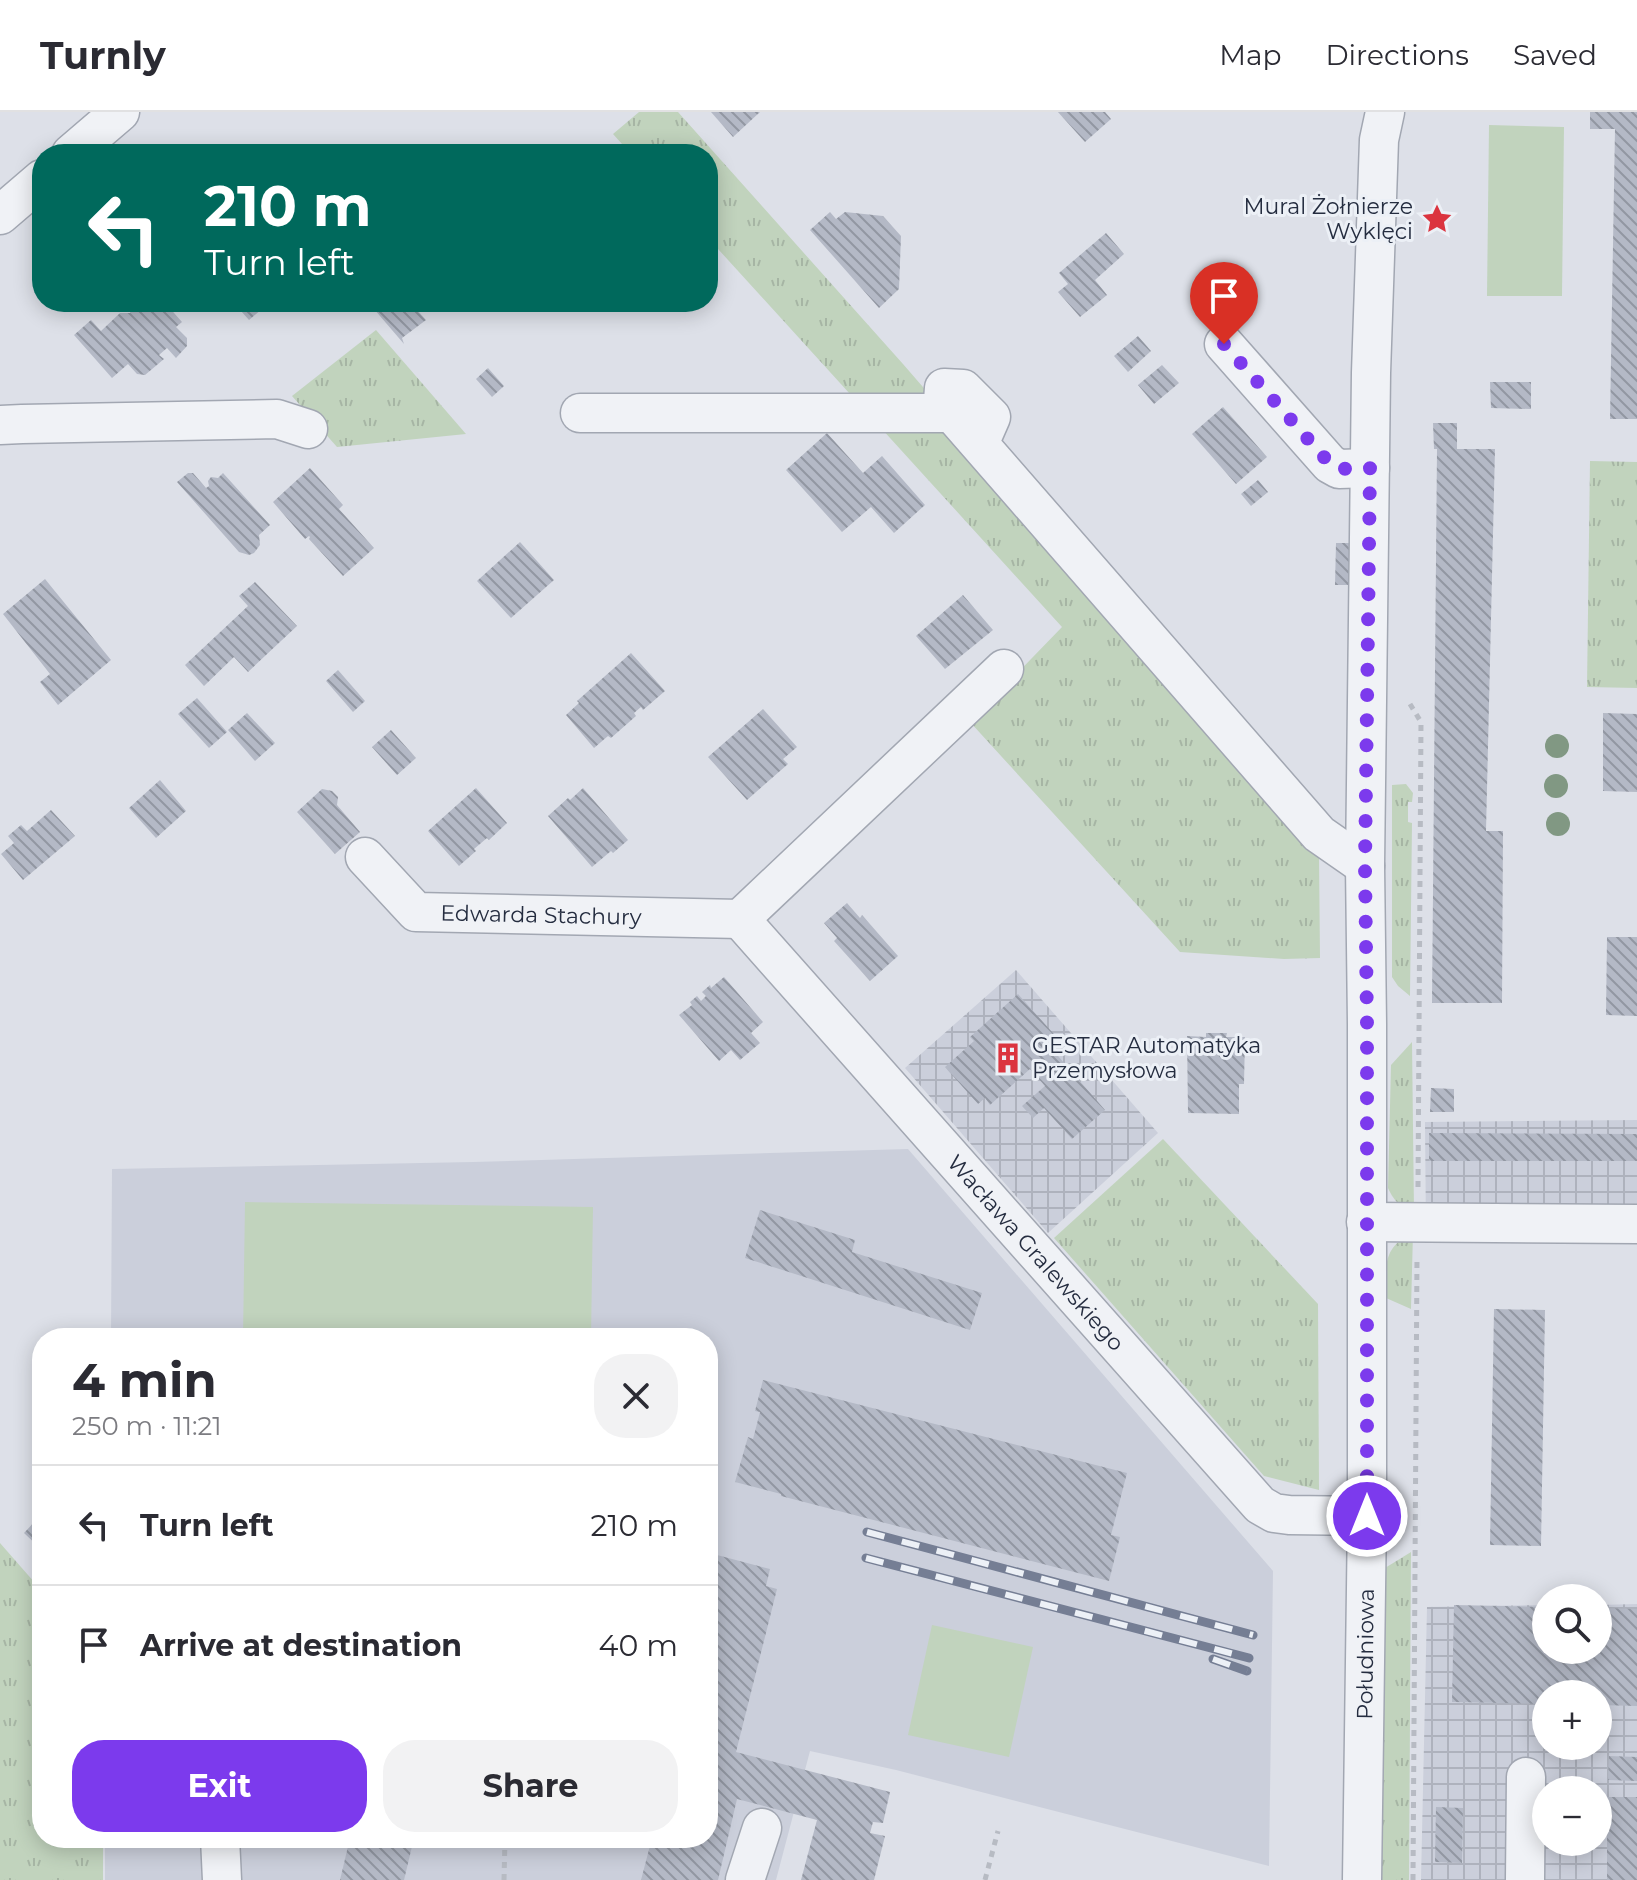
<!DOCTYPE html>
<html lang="en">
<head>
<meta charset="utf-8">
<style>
  body { margin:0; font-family:Montserrat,sans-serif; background:#f2f2f3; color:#2b2b33; height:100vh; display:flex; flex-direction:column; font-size:30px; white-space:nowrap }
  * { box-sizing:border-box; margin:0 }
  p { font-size:26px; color:#7c7c81 }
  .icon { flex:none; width:44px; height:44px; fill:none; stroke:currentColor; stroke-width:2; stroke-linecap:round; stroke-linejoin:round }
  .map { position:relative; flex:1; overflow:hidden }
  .side { position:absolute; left:32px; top:1216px; width:686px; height:520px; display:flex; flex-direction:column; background:#fff; border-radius:32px; box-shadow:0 4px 20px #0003 }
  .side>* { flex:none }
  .top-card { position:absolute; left:32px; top:32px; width:686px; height:168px; border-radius:32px; box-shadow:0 4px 20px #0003; background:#00695c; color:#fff; overflow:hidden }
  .tools { position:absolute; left:1532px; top:1472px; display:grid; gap:16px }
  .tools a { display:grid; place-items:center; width:80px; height:80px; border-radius:50%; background:#fff; box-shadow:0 4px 20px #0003; font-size:40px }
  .pin { position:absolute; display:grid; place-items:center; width:68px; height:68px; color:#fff; margin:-82px -34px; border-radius:50% 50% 50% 0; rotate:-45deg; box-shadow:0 0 8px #0007 }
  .pin .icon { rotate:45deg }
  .me { position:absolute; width:88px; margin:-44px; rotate:0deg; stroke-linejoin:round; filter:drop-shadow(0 0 6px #0008) }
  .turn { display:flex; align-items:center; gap:28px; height:168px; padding:0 40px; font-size:36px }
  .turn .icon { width:104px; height:104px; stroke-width:2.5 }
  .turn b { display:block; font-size:56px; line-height:68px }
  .round { display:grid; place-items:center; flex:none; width:84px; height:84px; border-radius:32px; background:#f2f2f3 }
  .summary { display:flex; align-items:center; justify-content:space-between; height:136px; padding:0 40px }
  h1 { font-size:48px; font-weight:700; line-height:60px }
  .primary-button { display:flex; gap:16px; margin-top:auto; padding:16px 40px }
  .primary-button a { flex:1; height:92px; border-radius:32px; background:#7c3aed; color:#fff; font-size:32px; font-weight:700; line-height:92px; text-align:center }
  .primary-button a+a { background:#f2f2f3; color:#2b2b33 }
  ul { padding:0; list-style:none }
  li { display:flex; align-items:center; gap:24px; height:120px; padding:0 40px; border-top:2px solid #e1e1e2 }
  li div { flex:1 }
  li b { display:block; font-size:30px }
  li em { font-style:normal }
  header { display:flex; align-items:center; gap:48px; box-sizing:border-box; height:112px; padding:0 40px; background:#fff; border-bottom:2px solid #e1e1e2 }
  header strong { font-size:38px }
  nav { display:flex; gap:44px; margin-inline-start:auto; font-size:28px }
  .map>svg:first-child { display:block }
  .built { fill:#cbcfdb }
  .industrial { fill:url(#industrial-grid); fill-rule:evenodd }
  .grass { fill:url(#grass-tufts) }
  .garden { fill:#c1d3bd }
  .building { fill:url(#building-back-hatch) }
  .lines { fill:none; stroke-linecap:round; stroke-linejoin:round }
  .minor-casing { stroke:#a2a7b2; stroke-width:41 }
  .path { stroke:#b7bbc3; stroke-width:5; stroke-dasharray:6 6; stroke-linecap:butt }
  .minor { stroke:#f0f2f6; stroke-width:38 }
  .rail-casing { stroke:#757e94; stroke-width:9 }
  .rail { stroke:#ecf0f6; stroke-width:6; stroke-dasharray:18; stroke-linecap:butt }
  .tree { fill:#819883 }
  .route { stroke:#7c3aed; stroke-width:14; stroke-dasharray:0 25.2 }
  .labels { text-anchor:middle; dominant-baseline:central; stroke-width:6; stroke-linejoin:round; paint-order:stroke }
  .poi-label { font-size:22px; fill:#252d40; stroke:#ecf0f6; text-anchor:end }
  .street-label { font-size:22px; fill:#252d40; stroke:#ecf0f6 }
</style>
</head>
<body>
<header>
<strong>Turnly</strong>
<nav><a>Map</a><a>Directions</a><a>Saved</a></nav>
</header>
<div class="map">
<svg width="1637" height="1768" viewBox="0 0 1637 1768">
  <defs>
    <pattern id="industrial-grid" width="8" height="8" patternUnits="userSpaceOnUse" patternTransform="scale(2)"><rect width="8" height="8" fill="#cbcfdb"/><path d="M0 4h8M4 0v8" fill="none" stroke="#aeb2bd"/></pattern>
    <pattern id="grass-tufts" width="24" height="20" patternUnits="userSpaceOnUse" patternTransform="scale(2)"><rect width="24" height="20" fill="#c1d3bd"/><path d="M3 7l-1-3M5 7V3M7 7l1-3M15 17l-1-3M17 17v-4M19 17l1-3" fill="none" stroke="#a6b5a4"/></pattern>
    <pattern id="building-back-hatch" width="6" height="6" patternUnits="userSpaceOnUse" patternTransform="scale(2)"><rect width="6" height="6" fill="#b4b9c6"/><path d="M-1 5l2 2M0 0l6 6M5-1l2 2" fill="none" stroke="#9297a2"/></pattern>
  </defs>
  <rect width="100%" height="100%" fill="#dde0e8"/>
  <polygon class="built" points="908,1037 1273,1459 1269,1754 896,1658 810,1639 776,1768 105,1768 105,1726 708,1726 708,1226 111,1226 112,1057 473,1050"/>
  <g class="industrial">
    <polygon points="1016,858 1158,1021 1048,1121 905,956"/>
    <polygon points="1637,1008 1637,1123 1426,1120 1425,1010"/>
    <path d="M 1637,1492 L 1637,1768 L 1421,1768 L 1427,1495 L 1546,1493 L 1546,1538 L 1598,1538 L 1598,1493 ZM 1546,1582 L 1598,1582 L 1598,1634 L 1546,1634 ZM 1546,1678 L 1598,1678 L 1598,1730 L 1546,1730 Z"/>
  </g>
  <g class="grass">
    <polygon points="639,0 678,0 903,252 1180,572 1319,744 1320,846 1284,847 1180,840 970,610 1062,515 708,126 708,42 631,42 613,22"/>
    <polygon points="376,218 466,322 337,335 292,284"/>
    <polygon points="1590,349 1637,350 1637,576 1587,575"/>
    <polygon points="1406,672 1413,681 1412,690 1408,690 1408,710 1412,711 1410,884 1398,874 1392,865 1392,673"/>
    <path d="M 1412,930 L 1414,1100 C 1399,1093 1395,1091 1388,1076 L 1391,953 Z"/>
    <polygon points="1163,1027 1318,1192 1319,1378 1264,1364 1054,1126"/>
    <path d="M 1413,1121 L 1411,1197 L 1386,1186 C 1386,1157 1381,1135 1413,1121 Z"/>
    <polygon points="0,1431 42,1479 42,1726 103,1726 103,1768 0,1768"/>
    <polygon points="1411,1440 1409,1768 1381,1768 1385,1456"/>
  </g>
  <g class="garden">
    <polygon points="1489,13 1564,15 1562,184 1487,184"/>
    <polygon points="245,1090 593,1095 591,1226 243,1226"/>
    <polygon points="932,1513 1033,1535 1009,1645 908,1623"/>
  </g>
  <g class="building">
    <polygon points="711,0 760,0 733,25"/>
    <polygon points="1058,0 1105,0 1111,7 1085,30"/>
    <polygon points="1590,0 1637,0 1637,307 1610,307 1615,17 1590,17"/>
    <polygon points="830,100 836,107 845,100 883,104 901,124 899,177 879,196 810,118"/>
    <polygon points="1106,121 1124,142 1095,168 1107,183 1080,205 1058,180 1068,172 1059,161"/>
    <polygon points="135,190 154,190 161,199 167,193 182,210 176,215 187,226 187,234 176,246 167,236 159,243 164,247 145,263 137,262 128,252 112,266 74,223 91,208 101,219 120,201 130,201"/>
    <polygon points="233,190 276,190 270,197 262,197 249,208"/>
    <polygon points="368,190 410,190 426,208 402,226 404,232"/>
    <polygon points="1138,224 1151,239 1128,260 1114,244"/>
    <polygon points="1162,253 1179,271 1154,292 1138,273"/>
    <polygon points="488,256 504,274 492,285 476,267"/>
    <polygon points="1490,270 1531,270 1531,297 1491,296"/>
    <polygon points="1223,295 1267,345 1236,372 1192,322"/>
    <polygon points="1433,311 1457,311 1457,337 1495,337 1486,719 1503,719 1502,891 1432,891 1437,337 1434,337"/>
    <polygon points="827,321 863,361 882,344 925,393 894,421 871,395 842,420 786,358"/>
    <polygon points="310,356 343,393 339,397 374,436 343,464 309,427 310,425 309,424 305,427 273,390"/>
    <polygon points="188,361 193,361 206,376 209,374 208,369 211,365 218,366 223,361 270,413 259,423 260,433 254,441 249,443 239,440 177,370"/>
    <polygon points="1258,368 1268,380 1251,394 1241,382"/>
    <polygon points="520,430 554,468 511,506 477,469"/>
    <polygon points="1336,431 1362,431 1361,473 1335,473"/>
    <polygon points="45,467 111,548 58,593 40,570 50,562 3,502"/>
    <polygon points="255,470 297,514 248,560 234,545 204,574 185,553 248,494 239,484"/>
    <polygon points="963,483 993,518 945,557 916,524"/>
    <polygon points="631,541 665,579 643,598 641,595 634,601 636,604 611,626 608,624 594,636 566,603 579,591 577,589"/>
    <polygon points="338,558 365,589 353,600 326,569"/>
    <polygon points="197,586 227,620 209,636 178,602"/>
    <polygon points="763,597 797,635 783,647 788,652 747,688 708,645"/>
    <polygon points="247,601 275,631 255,649 228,618"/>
    <polygon points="1603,601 1637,602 1637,680 1603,679"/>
    <polygon points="391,618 416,646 397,663 372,635"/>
    <polygon points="160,668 186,699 156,726 129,696"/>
    <polygon points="476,676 507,711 489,728 487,726 474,737 476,739 459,754 428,719"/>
    <polygon points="583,676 628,728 613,741 611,739 592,755 548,704 568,686 570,688"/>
    <polygon points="322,677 332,679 338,685 337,693 360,720 335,742 297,700"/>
    <polygon points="51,698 75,724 23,768 1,742 14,731 8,724 21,713 27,719"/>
    <polygon points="847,791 860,806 862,803 898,844 870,869 834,829 837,826 824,811"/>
    <polygon points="1607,825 1637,825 1637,904 1606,903"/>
    <polygon points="724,865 763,910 751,921 760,931 740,948 731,938 719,949 679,903 692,893 690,890 697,884 701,889 706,884 702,880 710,873 711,876"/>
    <polygon points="1018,882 1061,930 1052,937 1105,998 1072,1027 1044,996 1033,1006 1022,994 1045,974 1030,957 990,993 985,986 978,992 945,955 974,929 970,925"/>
    <polygon points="1206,921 1227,921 1226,925 1245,925 1244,972 1239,972 1239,1002 1188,1001 1187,924 1206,925"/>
    <polygon points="1431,976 1454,977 1454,1000 1430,1000"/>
    <polygon points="1429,1021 1637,1022 1637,1049 1429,1049"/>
    <polygon points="760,1098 855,1128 852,1140 982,1181 970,1218 745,1146"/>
    <polygon points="1494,1197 1545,1198 1541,1434 1490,1433"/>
    <polygon points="763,1268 1127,1361 1111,1423 1120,1425 1109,1469 781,1384 781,1382 735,1370 748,1325 753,1327 760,1300 755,1299"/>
    <polygon points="38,1406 42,1409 42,1438 24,1421"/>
    <polygon points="717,1443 770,1457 766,1474 777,1477 736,1640 890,1680 883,1711 873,1710 870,1721 885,1724 874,1768 801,1768 817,1708 737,1687 718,1768 641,1768 652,1726 708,1726 708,1478"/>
    <polygon points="1454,1493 1546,1495 1546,1538 1598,1538 1598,1496 1637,1497 1637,1594 1598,1593 1598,1582 1546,1582 1546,1592 1452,1590"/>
    <polygon points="1609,1644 1637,1645 1637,1669 1608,1668"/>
    <rect x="1607" y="1685" width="30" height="83"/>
    <polygon points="1436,1695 1463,1696 1462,1751 1435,1750"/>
    <polygon points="350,1726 414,1726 404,1768 340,1768"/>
  </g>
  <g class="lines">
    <g class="minor-casing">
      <g id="minor">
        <polyline points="71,42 120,0"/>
        <polyline points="0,103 42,67"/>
        <polyline points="1224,232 1330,352 1339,357 1370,356"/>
        <polyline points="580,301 952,301"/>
        <polyline points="0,313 22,312 277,307 308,317"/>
        <polyline points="976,328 984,321 991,305 963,277 944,276 943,289 952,301 1319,722 1365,754"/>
        <path id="s1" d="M 365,745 L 416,800 L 740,807"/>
        <path id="s2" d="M 740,807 L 1260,1393 L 1274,1401 L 1289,1403 L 1367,1404"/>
        <polyline points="740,807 1004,557"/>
        <polyline points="1366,1110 1637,1112"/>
        <polyline points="220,1726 222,1768"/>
        <polyline points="745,1768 762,1716"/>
        <path id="s3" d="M 1362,1768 L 1367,1404 L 1367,912 L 1365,754 L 1371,261 L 1379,28 L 1385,0"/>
        <polyline points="1525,1768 1526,1665"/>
      </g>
    </g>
    <g class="path">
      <polyline points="1410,592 1421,610 1418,1075"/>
      <polyline points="708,1408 715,1393"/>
      <polyline points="504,1768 505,1726"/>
      <polyline points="985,1768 998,1719"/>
      <polyline points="1413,1768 1417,1145"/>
    </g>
    <use href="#minor" class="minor"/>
    <g class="rail-casing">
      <g id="rail">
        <polyline points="867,1420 1253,1523"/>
        <polyline points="866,1446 1249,1546"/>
        <polyline points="1213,1547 1247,1559"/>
      </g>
    </g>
    <use href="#rail" class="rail"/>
  </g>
  <g class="tree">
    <circle cx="1557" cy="634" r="12"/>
    <circle cx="1556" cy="674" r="12"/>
    <circle cx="1558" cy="712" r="12"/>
  </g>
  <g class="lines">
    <polyline class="route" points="1224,232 1330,352 1339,357 1370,356 1365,754 1367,912 1367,1404"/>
  </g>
  <defs>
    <g id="sight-bare" transform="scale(2.4)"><path d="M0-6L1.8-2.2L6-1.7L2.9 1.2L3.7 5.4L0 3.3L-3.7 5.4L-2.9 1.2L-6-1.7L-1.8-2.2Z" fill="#db343f" stroke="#ecf0f6" stroke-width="2.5" paint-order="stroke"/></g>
    <g id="building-bare" transform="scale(2.4)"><path d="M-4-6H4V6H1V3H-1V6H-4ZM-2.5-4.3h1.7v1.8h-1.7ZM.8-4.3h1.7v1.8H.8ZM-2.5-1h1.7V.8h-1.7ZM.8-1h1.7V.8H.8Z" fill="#db343f" stroke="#ecf0f6" stroke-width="2.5" paint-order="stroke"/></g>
  </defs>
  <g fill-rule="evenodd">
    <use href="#sight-bare" x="1437" y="107"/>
    <use href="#building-bare" x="1008" y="946"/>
  </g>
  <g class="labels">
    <g class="poi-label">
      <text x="1413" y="94">Mural Żołnierze<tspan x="1413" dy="25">Wyklęci</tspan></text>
      <text x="1032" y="933" text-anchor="start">GESTAR Automatyka<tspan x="1032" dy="25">Przemysłowa</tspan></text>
    </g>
    <g class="street-label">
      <text stroke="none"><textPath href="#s1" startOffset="200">Edwarda Stachury</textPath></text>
      <text stroke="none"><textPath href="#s2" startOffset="446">Wacława Gralewskiego</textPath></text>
      <text stroke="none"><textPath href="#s3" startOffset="226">Południowa</textPath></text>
    </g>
  </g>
</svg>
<div class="tools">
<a><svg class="icon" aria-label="search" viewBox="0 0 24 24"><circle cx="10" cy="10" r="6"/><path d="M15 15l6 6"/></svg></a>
<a>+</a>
<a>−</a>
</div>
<div class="pin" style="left:1224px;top:232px;background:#d93025"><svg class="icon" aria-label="arrive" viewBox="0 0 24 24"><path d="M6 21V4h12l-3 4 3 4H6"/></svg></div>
<svg class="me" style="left:1367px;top:1404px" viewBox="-20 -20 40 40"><circle r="17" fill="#7c3aed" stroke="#fff" stroke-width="3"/><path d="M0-11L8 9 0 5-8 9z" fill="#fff"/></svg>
<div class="top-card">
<div class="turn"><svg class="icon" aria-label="left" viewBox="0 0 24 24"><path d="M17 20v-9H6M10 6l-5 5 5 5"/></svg><div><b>210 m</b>Turn left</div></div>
</div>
<section class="side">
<div class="summary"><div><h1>4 min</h1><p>250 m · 11:21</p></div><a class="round"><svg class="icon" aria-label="close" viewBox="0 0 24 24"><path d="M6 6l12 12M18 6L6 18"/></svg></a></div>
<ul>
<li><svg class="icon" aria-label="left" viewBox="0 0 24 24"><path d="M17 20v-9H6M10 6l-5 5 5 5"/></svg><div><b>Turn left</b></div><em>210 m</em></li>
<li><svg class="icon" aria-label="arrive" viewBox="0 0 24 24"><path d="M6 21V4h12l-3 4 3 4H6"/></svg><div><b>Arrive at destination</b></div><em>40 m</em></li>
</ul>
<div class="primary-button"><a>Exit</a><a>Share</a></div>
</section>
</div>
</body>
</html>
